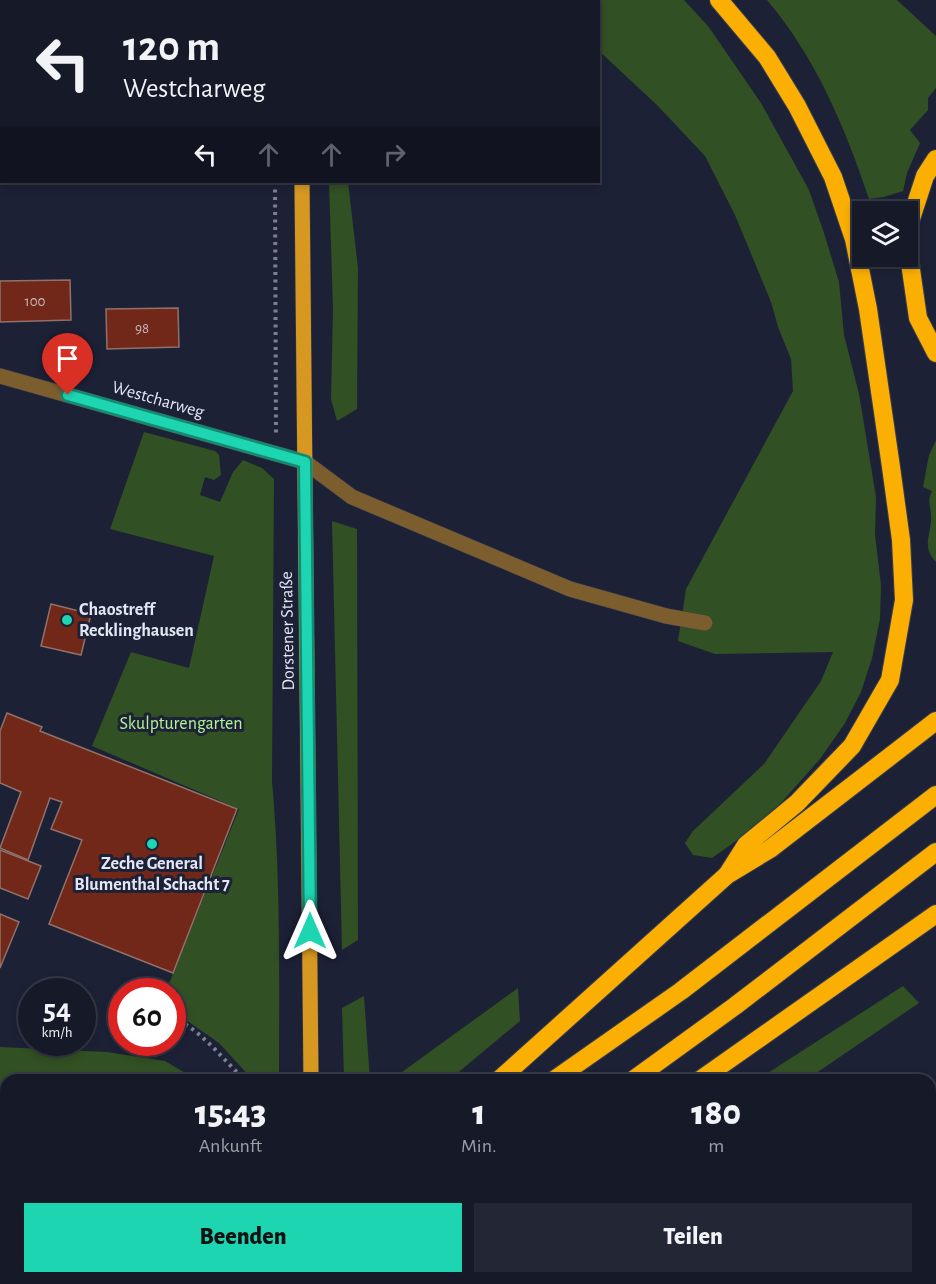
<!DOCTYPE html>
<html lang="de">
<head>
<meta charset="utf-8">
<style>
  body { margin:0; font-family:"Alegreya Sans",sans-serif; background:#232634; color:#f1f3f6; height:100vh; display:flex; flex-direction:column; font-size:22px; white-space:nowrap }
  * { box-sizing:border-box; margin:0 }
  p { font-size:20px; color:#9ea0a8 }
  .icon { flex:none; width:33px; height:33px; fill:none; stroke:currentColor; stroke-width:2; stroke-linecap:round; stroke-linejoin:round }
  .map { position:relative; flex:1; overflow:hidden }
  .side { position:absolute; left:0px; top:1074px; width:936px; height:210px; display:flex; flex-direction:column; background:#161928; border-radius:18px 18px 0 0; box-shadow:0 3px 9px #0003,0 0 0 2px #353845 }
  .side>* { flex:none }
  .top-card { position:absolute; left:0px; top:0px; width:600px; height:183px; box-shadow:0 3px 9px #0003,0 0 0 2px #353845; background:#161928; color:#f1f3f6; overflow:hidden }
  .controls { position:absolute; left:852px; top:201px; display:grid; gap:12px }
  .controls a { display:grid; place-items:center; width:66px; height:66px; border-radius:0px; background:#161928; box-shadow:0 3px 9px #0003,0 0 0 2px #353845; font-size:30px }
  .speed { position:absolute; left:18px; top:978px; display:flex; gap:12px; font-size:30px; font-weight:700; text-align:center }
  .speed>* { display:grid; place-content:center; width:78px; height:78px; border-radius:50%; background:#161928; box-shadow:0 3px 9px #0003,0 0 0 2px #353845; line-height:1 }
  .speed small { font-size:15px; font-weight:400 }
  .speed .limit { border:9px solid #d22; background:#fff; color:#111 }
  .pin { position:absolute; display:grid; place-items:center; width:51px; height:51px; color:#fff; margin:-62px -26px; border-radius:50% 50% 50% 0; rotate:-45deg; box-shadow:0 0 6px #0007 }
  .pin .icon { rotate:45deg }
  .me { position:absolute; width:66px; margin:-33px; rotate:0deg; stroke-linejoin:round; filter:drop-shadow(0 0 4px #0008) }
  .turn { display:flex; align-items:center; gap:21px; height:126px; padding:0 24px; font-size:27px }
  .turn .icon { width:78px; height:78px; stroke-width:2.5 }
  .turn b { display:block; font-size:42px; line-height:51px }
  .lanes { display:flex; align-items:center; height:57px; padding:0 24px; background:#0003; justify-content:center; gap:30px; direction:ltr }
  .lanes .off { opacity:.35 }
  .eta { display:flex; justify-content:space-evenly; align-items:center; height:102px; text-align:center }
  .eta b { font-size:36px; font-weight:800; line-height:42px }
  .action { display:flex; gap:12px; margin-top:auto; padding:12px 24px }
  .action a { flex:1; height:69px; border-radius:0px; background:#1dd5b1; color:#111; font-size:24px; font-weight:800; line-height:69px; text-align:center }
  .action a+a { background:#232634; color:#f1f3f6 }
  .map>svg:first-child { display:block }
  .green { fill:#315023 }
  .building { fill:#722819; stroke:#90716a; stroke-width:1.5 }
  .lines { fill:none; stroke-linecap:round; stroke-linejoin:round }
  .minor-casing { stroke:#393d51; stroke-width:16 }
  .major-casing { stroke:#393d51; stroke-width:16 }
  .highway-casing { stroke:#393d51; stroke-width:20 }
  .path { stroke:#7c8091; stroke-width:4; stroke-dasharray:3 4.5; stroke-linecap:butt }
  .minor { stroke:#7c5e2e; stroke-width:15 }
  .major { stroke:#d69820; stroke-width:15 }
  .highway { stroke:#faaf02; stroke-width:18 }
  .route-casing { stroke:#138a73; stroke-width:15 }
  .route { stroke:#1dd5b1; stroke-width:10 }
  .poi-dot { fill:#1dd5b1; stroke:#1d2136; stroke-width:2 }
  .labels { text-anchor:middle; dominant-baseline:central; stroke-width:6; stroke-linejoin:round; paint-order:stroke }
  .number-label { font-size:15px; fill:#c7b6bd }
  .street-label { font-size:18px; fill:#e3e6f4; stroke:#1d2136 }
  .poi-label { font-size:18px; font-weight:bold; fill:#e3e6f4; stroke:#1d2136; text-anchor:start }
  .park-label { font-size:18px; fill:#b2f397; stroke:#1d2136 }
</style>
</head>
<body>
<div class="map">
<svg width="936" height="1284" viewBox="0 0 936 1284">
  <rect width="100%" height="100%" fill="#1d2136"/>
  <g class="green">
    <polygon points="529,0 684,0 708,26 761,103 809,190 824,233 839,282 844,335 859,394 876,497 875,535 881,585 880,619 872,658 861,692 845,723 820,759 781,803 736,841 712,858 693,855 685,843 693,831 764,764 821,681 833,652 715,654 678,641 686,589 793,391 791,359 778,327 771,302 735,215 705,156 657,105 599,51 598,2"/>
    <path d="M 767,0 L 897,0 L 936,36 L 936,88 L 928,98 L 928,110 L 910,130 L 920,143 L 907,173 L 903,191 L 884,197 L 869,199 C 845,127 816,58 767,0 Z"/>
    <polygon points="329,182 348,182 358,268 357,409 337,421 331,399 333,309"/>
    <path d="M 144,432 L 215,451 L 219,455 L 221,475 L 214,480 L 205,477 L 200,495 L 220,502 L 233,472 L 243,460 L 262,468 L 274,479 L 272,781 C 281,880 279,981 279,1080 L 253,1080 L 219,1043 L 173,1011 L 172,992 L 166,991 L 239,809 L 92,746 L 131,652 L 189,668 L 214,556 L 110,529 Z"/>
    <path d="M 936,440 L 936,562 C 922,547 930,537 931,520 C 932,508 926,502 932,491 L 923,487 L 929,455 Z"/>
    <polygon points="332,521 357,529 358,940 342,950"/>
    <polygon points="903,986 919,1003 806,1080 757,1080"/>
    <polygon points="518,988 520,1021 449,1080 391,1080"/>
    <polygon points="364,996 370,1080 344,1080 342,1008"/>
    <polygon points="0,1047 107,1052 165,1061 197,1080 6,1080 6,1278 194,1278 185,1284 0,1284"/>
    <polygon points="450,1278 515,1278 506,1284 441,1284"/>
  </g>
  <g class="building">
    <polygon points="70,280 71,320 0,322 0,281"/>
    <polygon points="178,308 179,347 107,349 106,309"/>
    <polygon points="51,604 91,614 81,655 41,646"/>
    <polygon points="7,713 42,727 40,731 237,809 173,973 49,924 82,840 51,829 62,802 50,798 28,860 0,848 21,792 0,783 0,731"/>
    <polygon points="0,850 41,866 28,899 0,888"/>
    <polygon points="0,914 19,922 0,968"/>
  </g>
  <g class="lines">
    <g class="minor-casing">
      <polyline id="minor" points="0,376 305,462 352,497 570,589 666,616 705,623"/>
    </g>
    <g class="major-casing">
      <g id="major">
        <polyline points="299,0 299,2"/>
        <polyline points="302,182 311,1080"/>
        <polyline points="312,1278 312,1284"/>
      </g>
    </g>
    <g class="highway-casing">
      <g id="highway">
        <polyline points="719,0 767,57 797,106 833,177 854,239 868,309 891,467 901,540 904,600 890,680 852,746 797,803 746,845 727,875"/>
        <polyline points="908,228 925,176 936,159"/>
        <polyline points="908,249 918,318 936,353"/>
        <polyline points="499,1080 727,875 770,849 936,721"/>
        <polyline points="554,1080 681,991 936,795"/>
        <polyline points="633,1080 735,1006 936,852"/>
        <polyline points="700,1080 936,914"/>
        <polyline points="261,1284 269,1278"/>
        <polyline points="343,1284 352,1278"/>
      </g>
    </g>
    <g class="path">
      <polyline points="274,0 274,2"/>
      <polyline points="275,182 276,433"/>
      <path d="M 172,1017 C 204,1032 220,1057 245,1080"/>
    </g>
    <use href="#minor" class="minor"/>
    <use href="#major" class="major"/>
    <use href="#highway" class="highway"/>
  </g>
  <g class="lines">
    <g class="route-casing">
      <polyline id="route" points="68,395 305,462 310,931"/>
    </g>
    <use href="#route" class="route"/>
  </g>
  <g class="poi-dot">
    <circle cx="67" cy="620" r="6"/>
    <circle cx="152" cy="844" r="6"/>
  </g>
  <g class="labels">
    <g class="number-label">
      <text x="35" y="301">100</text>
      <text x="142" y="328">98</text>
    </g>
    <g class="street-label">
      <text transform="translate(158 400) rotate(16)">Westcharweg</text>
      <text transform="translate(288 631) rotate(-91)">Dorstener Straße</text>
    </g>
    <g class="poi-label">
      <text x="79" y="610">Chaostreff<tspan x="79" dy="21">Recklinghausen</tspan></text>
      <text x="152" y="864" text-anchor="middle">Zeche General<tspan x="152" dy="21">Blumenthal Schacht 7</tspan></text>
    </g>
    <g class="park-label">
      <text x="181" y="724">Skulpturengarten</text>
    </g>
  </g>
</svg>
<div class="controls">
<a><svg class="icon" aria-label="layers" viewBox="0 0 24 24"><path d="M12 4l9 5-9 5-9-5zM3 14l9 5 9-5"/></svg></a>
</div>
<div class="speed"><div>54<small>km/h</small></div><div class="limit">60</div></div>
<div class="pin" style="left:68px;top:395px;background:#d93025"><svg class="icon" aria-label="arrive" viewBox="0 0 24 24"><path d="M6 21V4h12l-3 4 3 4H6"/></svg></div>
<svg class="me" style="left:310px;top:931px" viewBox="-20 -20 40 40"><path d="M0-17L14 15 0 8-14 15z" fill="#1dd5b1" stroke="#fff" stroke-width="4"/></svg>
<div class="top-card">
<div class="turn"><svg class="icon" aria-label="left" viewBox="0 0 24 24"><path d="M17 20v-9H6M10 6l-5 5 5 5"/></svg><div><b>120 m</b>Westcharweg</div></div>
<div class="lanes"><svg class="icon" aria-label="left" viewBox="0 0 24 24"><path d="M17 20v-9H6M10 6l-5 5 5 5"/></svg><svg class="icon off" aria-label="ahead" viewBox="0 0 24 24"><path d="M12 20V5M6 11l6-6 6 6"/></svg><svg class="icon off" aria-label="ahead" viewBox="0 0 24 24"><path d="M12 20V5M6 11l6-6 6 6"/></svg><svg class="icon off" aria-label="right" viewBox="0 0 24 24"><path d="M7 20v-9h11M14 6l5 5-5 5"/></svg></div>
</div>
<section class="side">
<div class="eta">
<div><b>15:43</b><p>Ankunft</p></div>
<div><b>1</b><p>Min.</p></div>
<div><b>180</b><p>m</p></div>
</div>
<div class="action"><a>Beenden</a><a>Teilen</a></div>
</section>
</div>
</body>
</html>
